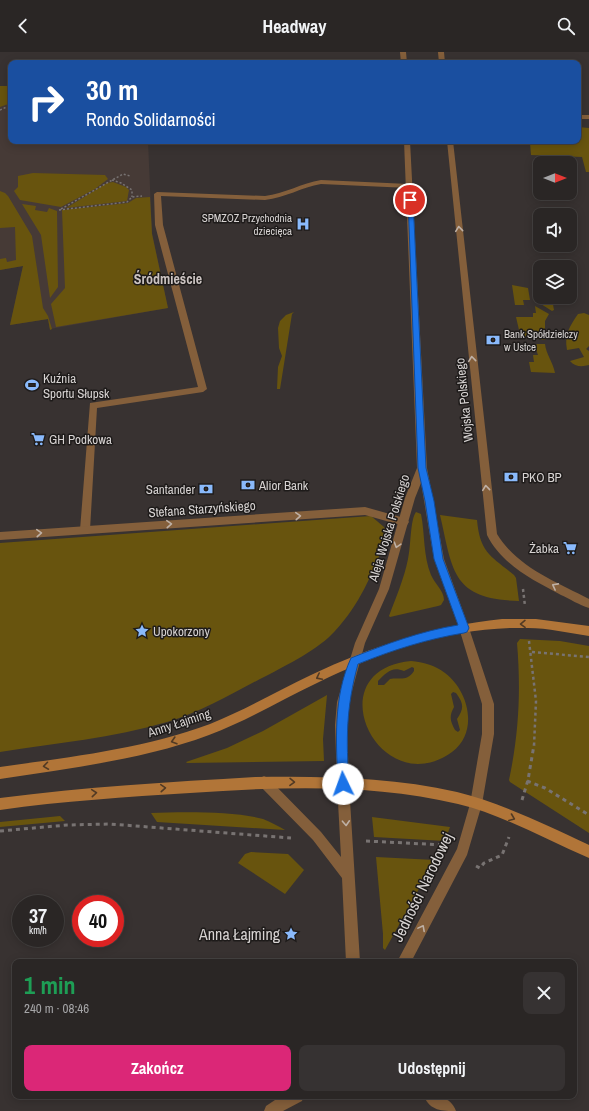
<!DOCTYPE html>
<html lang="pl">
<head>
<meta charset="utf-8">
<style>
  body { margin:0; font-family:"Archivo Narrow",sans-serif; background:#363232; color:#f1f3f6; height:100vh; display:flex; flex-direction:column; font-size:15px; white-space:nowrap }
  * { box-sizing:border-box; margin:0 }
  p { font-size:13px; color:#a5a5a7 }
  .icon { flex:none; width:22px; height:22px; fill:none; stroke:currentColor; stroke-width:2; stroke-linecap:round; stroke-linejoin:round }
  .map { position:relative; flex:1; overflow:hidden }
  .details { position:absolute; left:12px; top:907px; width:565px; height:140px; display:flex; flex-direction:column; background:#2a2625; border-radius:8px; box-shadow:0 2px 10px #0003,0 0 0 1px #464342 }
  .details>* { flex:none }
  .hud { position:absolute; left:8px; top:8px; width:573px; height:84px; border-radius:8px; box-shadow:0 2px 10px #0003,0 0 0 1px #464342; background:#1a4fa0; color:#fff; overflow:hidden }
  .needle { width:26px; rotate:90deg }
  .buttons { position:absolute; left:533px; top:104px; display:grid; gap:8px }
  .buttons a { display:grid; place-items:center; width:44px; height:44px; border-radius:8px; background:#2a2625; box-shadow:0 2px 10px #0003,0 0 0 1px #464342; font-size:20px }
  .speed { position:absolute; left:12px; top:843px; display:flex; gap:8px; font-size:20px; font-weight:700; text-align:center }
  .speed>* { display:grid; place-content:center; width:52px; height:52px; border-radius:50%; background:#2a2625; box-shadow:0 2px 10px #0003,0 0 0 1px #464342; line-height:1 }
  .speed small { font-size:10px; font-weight:400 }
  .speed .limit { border:6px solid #d22; background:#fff; color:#111 }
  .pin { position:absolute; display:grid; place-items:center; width:34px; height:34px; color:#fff; margin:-17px; border:2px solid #fff; border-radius:50%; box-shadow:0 1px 4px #0007 }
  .me { position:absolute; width:44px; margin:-22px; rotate:357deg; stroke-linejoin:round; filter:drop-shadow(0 0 3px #0008) }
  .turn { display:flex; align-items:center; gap:14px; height:84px; padding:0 12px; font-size:18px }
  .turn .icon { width:52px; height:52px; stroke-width:2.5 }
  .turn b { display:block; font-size:28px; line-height:34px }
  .round { display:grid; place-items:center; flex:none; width:42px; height:42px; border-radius:8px; background:#363232 }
  .headline { display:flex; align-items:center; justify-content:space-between; height:68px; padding:0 12px }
  h1 { font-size:24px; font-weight:800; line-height:30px; color:#1e9e55 }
  .primary-button { display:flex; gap:8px; margin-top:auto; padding:8px 12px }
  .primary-button a { flex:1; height:46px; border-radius:8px; background:#db2777; color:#fff; font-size:16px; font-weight:800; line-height:46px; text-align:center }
  .primary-button a+a { background:#363232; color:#f1f3f6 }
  header { display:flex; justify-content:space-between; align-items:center; height:52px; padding:0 12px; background:#2a2625; font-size:18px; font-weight:800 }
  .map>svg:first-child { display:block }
  .built { fill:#463a36 }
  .green { fill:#68540e; fill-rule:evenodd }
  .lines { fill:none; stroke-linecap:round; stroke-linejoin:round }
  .path-far2 { stroke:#787372; stroke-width:1.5; stroke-dasharray:2 2; stroke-linecap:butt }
  .path-far1 { stroke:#787372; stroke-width:2.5; stroke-dasharray:3 3; stroke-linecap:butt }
  .path { stroke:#787372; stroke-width:3; stroke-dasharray:4 4; stroke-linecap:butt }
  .service { fill:#845f3b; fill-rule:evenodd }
  .minor { fill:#845f3b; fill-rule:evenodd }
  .tertiary { fill:#845f3b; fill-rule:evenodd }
  .secondary { fill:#b17538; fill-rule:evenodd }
  .oneway { stroke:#beb0a5 }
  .oneway2 { stroke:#513a24 }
  .route { fill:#1a73e8; stroke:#114b97 }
  .labels { text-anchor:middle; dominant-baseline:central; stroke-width:3; stroke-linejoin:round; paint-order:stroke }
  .far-poi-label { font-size:11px; fill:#d7d3d2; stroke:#1e1b1a; text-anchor:end }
  .poi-label { font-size:13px; fill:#d7d3d2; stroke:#1e1b1a; text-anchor:start }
  .street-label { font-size:13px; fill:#d7d3d2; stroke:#1e1b1a }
  .far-district-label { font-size:14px; font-weight:bold; fill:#cbc3c1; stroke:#1e1b1a }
  .near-street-label { font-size:16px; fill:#d7d3d2; stroke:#1e1b1a }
  .near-poi-label { font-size:16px; fill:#d7d3d2; stroke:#1e1b1a; text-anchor:end }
</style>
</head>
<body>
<header><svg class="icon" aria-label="back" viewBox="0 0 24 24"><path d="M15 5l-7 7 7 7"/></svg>Headway<svg class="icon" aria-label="search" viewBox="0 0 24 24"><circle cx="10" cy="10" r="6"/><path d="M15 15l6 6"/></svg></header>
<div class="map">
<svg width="589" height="1059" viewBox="0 0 589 1059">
  <rect width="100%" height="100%" fill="#383231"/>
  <polygon class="built" points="0,34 11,34 11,89 148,89 152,181 168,256 50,277 48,267 10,273 23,214 0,218"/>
  <g class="green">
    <polygon points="0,34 11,34 11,51 0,55"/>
    <polygon points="578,75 589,76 589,120 586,120 582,105 531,103 530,91 562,91 562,89 578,89"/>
    <polygon points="33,121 105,123 108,127 95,137 61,155 20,148 14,139 18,135 18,124"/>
    <polygon points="113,130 126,135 129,138 127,149 66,156 107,131"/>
    <polygon points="0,139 5,141 8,144 32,184 43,256 48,264 52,277 50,278 48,267 10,273 23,214 0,218 0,207 6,206 7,210 16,208 15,175 0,176"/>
    <polygon points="150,145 152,182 168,256 56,275 51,252 65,236 62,158 128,151 136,146"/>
    <polygon points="22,152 36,154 35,158 47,160 49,156 57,159 58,235 50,246 41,183"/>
    <polygon points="512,233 528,236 530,248 523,248 524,253 515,253"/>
    <polygon points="535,237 540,237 540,245 559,245 559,247 552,247 554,258 552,259 536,249"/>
    <polygon points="535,254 549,262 545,269 545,288 523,284 522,278 519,278 516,265 533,265 533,261 536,261"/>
    <polygon points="294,260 292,262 280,337 277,337 278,315 282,304 279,296 278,276 280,269 286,263"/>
    <path d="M 584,261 L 589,263 L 589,294 L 586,297 L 589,299 L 589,313 C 582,315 575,315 570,309 L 584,305 L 579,296 L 567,298 C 564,282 570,274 578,262 Z"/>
    <path d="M 537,292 L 545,292 C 546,302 553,310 555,321 L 531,320 L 529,310 L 534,310 L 533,303 L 538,303 L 535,294 Z"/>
    <path d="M 416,460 L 421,462 C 425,482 423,504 431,523 C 435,532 444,539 444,548 L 441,553 L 438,554 L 390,565 L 389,564 C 396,545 404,527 408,507 C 411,495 410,468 416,460 Z"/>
    <path d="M 440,463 L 477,468 C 480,501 491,504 514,523 L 516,526 L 519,549 C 452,547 453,520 440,463 Z"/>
    <path d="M 371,464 L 384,475 L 387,483 L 384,483 L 385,490 C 371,524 360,552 335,579 C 319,597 287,613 266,624 C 234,640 202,660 167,670 C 113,686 56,691 0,700 L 0,491 Z"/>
    <path d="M 520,587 L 560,589 L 589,594 L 589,781 L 510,730 L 509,728 C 519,681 521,638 517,591 Z"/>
    <path d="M 411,609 C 423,610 435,613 445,621 C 469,639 479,680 452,700 C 379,752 315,618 411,609 ZM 412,615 L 414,616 L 414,619 C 407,630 400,625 390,627 L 384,633 L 378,633 L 378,629 C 387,620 392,614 404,619 ZM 453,640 L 456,641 C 464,652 464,656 457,667 L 460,678 L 458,680 L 455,678 C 450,669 449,664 454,655 L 451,642 Z"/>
    <polygon points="327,643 323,687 324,709 187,711 186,710 227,696 263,679"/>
    <path d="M 151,761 C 182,760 234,759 263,767 C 271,770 278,774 285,778 L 157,770 Z"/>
    <polygon points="60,764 65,769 0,775 0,770"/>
    <polygon points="372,765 450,775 445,789 374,785"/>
    <polygon points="251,800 288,802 304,818 285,842 238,811 245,802"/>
    <polygon points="376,805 435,808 385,898 383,896 383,882"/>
  </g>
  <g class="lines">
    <g class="path-far2">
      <polyline points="0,58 11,53"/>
      <polyline points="112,128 121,131 132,138 132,145"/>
      <polyline points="61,157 123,122 130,124"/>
      <polyline points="59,158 127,150 132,145 142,144"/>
    </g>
    <g class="path-far1">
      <polyline points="523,537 525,554"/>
      <polyline points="529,589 536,649 534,694"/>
      <polyline points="532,600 589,605"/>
    </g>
    <g class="path">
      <polyline points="527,729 545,736 589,763"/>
      <polyline points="522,748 528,728 534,693"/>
      <polyline points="0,779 67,773 110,772 291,786"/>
      <polyline points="366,789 445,793"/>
      <polyline points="476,814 480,816 484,811 502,803 509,785"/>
    </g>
    <g class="service">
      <rect x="578" y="63" width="11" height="4"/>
      <path d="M 321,128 L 409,132 L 412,134 L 409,136 L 321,132 C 302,135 285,146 265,148 L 161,144 L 163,173 L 207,337 L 203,340 L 97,356 L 90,478 L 88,481 L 82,481 L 80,478 L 90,351 L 198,335 L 155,173 L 154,142 L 157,140 L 265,144 C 284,142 302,131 321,128 Z"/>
    </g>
    <g class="minor">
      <polygon points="438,0 444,0 445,11 439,11"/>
      <path d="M 447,89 L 453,89 L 497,482 C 517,515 556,530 589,547 L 589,556 C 579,553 570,547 561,543 C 533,528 502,513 487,483 Z"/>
      <polygon points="365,455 404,466 407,467 409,470 407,473 404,474 365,463 0,488 0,480"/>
      <polygon points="264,724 268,726 321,780 341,805 337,732 339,728 343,726 347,728 349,732 360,910 346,910 342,826 313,788 260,734 258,730 260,726"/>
      <polygon points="476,746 480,748 482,752 467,803 411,910 397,910 457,797 470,752 472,748"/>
      <polygon points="281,1044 304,1044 302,1049 283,1059 264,1059 266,1054"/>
      <path d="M 424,1044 C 438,1044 450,1044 456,1059 C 442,1059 430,1059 424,1044 Z"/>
    </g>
    <g class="tertiary">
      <polygon points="400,0 406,0 407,11 401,11"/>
      <polygon points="404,89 410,89 427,416 444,507 469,576 494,652 494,682 482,752 480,756 476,758 472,756 470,752 482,682 482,652 459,576 434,507 421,431 415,446 389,537 365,591 349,650 347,673 349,732 347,736 343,738 339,736 337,732 335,673 337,650 355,591 379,537 405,446 417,416"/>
    </g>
    <g class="secondary">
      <path d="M 502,567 L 536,567 L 589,574 L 589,584 C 569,581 548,576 528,576 C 455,574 382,599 317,631 C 281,648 247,669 209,683 C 142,708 70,716 0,727 L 0,715 C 70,705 143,697 210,672 C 245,658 277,639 311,623 C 372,594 435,574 502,567 Z"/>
      <path d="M 255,725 C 323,724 391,725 457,740 C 499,750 548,774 587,792 L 589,793 L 589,806 C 546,788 504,763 458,752 C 370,731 279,735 190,741 C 126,745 63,749 0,758 L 0,746 C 84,735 170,730 255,725 Z"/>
    </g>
  </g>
  <defs><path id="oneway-chevron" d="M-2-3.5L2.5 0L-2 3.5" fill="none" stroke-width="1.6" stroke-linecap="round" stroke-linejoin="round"/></defs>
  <g class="oneway">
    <use href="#oneway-chevron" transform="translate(459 177) rotate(-96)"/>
    <use href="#oneway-chevron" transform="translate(472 307) rotate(-96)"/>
    <use href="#oneway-chevron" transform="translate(486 436) rotate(-96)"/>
    <use href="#oneway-chevron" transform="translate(298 464) rotate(-4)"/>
    <use href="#oneway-chevron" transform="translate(169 472) rotate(-4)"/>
    <use href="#oneway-chevron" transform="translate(39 481) rotate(-4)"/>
    <use href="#oneway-chevron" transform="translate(397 493) rotate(107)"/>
    <use href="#oneway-chevron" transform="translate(555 534) rotate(-152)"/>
    <use href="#oneway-chevron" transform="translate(346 771) rotate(87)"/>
    <use href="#oneway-chevron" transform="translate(422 876) rotate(-62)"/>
  </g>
  <g class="oneway2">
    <use href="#oneway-chevron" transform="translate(523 572) rotate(179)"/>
    <use href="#oneway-chevron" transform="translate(319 625) rotate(153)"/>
    <use href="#oneway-chevron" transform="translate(174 689) rotate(163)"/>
    <use href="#oneway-chevron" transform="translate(46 714) rotate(172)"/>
    <use href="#oneway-chevron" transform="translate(292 730) rotate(1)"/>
    <use href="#oneway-chevron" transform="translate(163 736) rotate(-4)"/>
    <use href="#oneway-chevron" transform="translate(94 741) rotate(-5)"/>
    <use href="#oneway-chevron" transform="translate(512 766) rotate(22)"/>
  </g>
  <path class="route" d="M 408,146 L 413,148 L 426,416 L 434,449 L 443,507 L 469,576 L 467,580 L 464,581 C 427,587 393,598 358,612 C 346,656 346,687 349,732 L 347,735 L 343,737 L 340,735 L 338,732 C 336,690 333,645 351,606 C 386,592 421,579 458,573 L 434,507 L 425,449 L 418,416 Z"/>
  <defs>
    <g id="hospital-bare" transform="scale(1.08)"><path d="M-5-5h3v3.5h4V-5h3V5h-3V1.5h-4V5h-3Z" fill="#8abafc" stroke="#1e1b1a" stroke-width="2.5" paint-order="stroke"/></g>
    <g id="bank-bare" transform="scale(1.08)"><path d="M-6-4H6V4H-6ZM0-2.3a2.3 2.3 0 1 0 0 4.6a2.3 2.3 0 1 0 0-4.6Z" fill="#8abafc" stroke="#1e1b1a" stroke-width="2.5" paint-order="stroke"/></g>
    <g id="stadium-bare" transform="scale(1.08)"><path d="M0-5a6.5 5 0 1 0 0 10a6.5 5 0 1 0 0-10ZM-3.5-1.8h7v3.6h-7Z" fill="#8abafc" stroke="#1e1b1a" stroke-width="2.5" paint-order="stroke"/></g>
    <g id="supermarket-bare" transform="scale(1.08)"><path d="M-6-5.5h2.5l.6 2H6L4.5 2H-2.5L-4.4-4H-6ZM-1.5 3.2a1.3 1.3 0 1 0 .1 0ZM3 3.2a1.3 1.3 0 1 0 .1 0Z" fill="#8abafc" stroke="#1e1b1a" stroke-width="2.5" paint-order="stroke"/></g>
    <g id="sight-bare" transform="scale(1.08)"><path d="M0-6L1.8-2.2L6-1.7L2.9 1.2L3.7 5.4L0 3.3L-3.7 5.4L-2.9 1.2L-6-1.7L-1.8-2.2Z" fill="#8abafc" stroke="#1e1b1a" stroke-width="2.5" paint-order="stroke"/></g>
  </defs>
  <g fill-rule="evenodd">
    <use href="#hospital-bare" x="303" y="172"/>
    <use href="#bank-bare" x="493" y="288"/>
    <use href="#stadium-bare" x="32" y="333"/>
    <use href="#supermarket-bare" x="38" y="387"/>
    <use href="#bank-bare" x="511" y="425"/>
    <use href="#bank-bare" x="248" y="433"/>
    <use href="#bank-bare" x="206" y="437"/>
    <use href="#supermarket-bare" x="570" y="496"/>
    <use href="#sight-bare" x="142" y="579"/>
    <use href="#sight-bare" x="291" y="882"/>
  </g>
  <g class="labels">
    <g class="far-poi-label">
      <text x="292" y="166">SPMZOZ Przychodnia<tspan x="292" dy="13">dziecięca</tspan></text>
      <text x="504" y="282" text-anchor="start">Bank Spółdzielczy<tspan x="504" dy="13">w Ustce</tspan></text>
    </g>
    <g class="poi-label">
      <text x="43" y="326">Kuźnia<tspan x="43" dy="15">Sportu Słupsk</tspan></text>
      <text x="49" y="387">GH Podkowa</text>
      <text x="522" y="425">PKO BP</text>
      <text x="259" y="433">Alior Bank</text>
      <text x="195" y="437" text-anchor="end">Santander</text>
      <text x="559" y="496" text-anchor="end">Żabka</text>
      <text x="153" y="579">Upokorzony</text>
    </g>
    <g class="street-label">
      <text transform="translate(464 348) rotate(-96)">Wojska Polskiego</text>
      <text transform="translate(202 457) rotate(-4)">Stefana Starzyńskiego</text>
      <text transform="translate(389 476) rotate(-73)">Aleja Wojska Polskiego</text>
      <text transform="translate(179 671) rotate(-18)">Anny Łajming</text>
    </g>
    <g class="far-district-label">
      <text x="168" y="227">Śródmieście</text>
    </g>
    <g class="near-street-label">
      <text transform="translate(422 835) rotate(-64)">Jedności Narodowej</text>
    </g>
    <g class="near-poi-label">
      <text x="280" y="882">Anna Łajming</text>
    </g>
  </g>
</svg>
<div class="buttons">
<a><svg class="needle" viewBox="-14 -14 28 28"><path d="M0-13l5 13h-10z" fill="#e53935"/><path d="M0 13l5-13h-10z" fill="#a5a5a7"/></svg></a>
<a><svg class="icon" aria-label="sound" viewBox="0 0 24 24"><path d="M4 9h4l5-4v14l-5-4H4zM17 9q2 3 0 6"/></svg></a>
<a><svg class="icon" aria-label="layers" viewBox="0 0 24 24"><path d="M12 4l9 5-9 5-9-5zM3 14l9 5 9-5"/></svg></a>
</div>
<div class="speed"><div>37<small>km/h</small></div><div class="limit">40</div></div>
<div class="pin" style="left:410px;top:148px;background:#d93025"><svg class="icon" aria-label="arrive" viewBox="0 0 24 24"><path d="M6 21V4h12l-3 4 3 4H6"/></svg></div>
<svg class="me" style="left:343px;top:732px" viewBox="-20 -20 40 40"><circle r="19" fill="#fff"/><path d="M0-13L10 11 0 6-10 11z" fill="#1a73e8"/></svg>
<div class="hud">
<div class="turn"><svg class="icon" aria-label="right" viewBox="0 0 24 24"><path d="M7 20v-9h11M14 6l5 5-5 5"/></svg><div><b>30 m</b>Rondo Solidarności</div></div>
</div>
<section class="details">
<div class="headline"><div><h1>1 min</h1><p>240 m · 08:46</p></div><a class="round"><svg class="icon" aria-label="close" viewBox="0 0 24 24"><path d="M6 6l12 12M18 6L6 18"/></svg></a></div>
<div class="primary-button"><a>Zakończ</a><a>Udostępnij</a></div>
</section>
</div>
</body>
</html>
